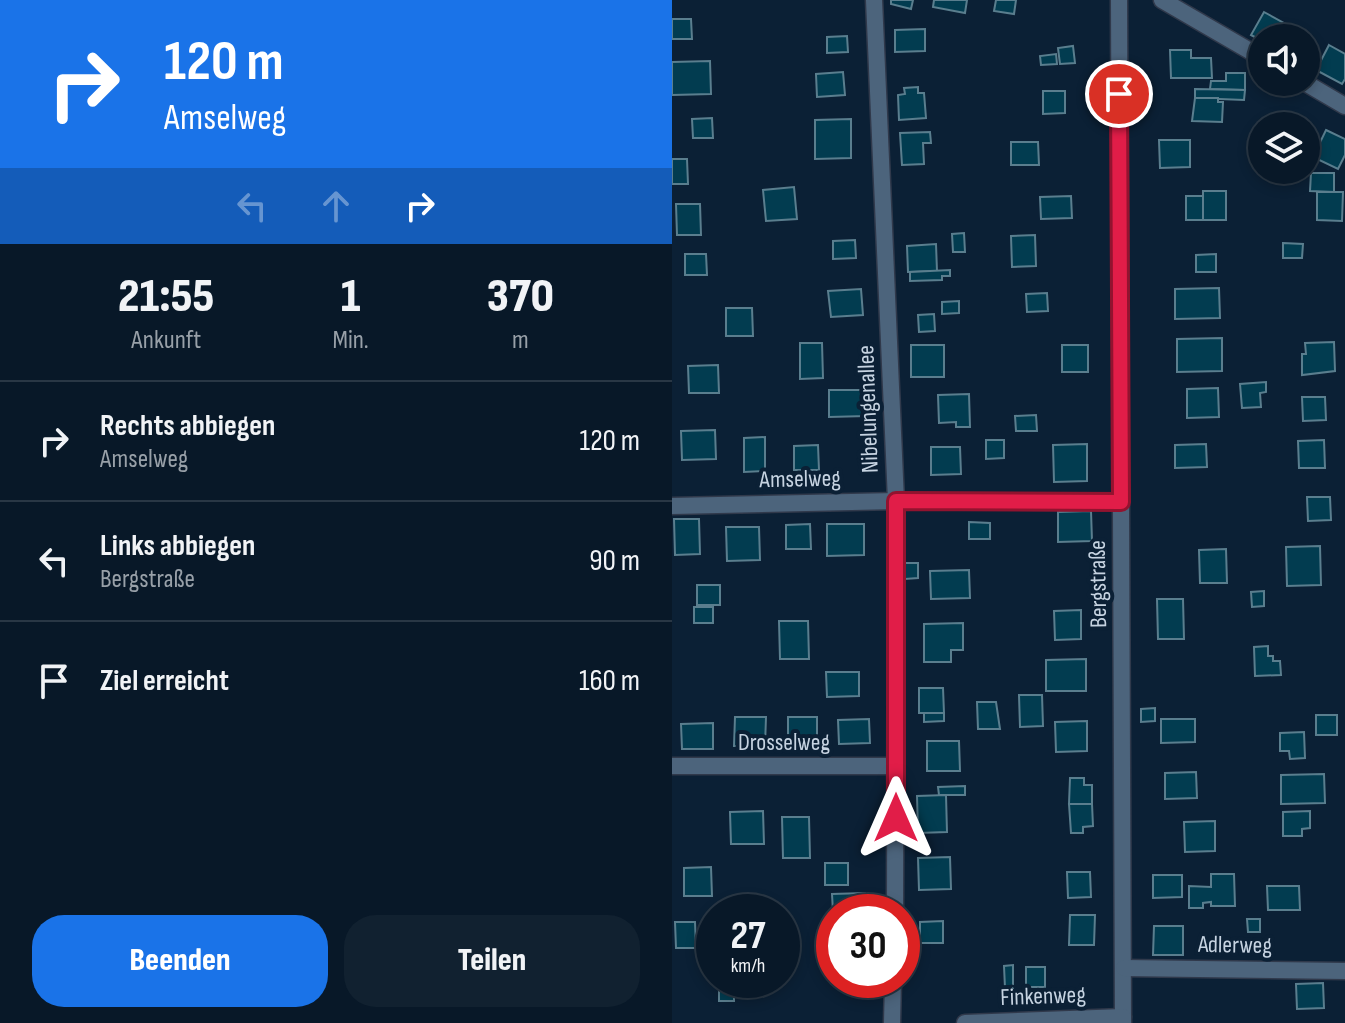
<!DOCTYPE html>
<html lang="de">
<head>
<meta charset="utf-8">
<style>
  body { margin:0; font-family:"Sofia Sans Condensed",sans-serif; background:#112130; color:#f1f3f6; height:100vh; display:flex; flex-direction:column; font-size:30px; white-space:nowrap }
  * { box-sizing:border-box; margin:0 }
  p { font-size:26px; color:#98a0a8 }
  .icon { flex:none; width:44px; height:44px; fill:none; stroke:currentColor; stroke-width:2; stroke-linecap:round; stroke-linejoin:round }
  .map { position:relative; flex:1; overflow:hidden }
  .drawer { display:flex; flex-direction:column; background:#081828; width:672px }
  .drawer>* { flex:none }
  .banner { background:#1a73e8; color:#fff; overflow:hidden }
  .fabs { position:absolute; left:576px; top:24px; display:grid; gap:16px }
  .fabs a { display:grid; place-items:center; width:72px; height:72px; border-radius:50%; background:#081828; box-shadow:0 4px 12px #0003,0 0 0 2px #293745; font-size:40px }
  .speed { position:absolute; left:24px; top:894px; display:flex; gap:16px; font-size:40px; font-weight:700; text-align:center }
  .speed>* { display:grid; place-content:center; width:104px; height:104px; border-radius:50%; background:#081828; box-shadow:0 4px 12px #0003,0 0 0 2px #293745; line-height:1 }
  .speed small { font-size:20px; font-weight:400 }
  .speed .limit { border:12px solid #d22; background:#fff; color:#111 }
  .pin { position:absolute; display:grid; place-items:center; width:68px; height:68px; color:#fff; margin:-34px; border:4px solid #fff; border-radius:50%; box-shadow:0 2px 8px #0007 }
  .me { position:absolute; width:88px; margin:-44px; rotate:0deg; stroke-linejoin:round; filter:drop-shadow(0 0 6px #0008) }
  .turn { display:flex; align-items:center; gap:28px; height:168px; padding:0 32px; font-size:36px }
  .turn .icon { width:104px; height:104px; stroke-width:2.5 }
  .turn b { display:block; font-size:56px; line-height:68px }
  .lanes { display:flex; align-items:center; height:76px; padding:0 32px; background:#0003; justify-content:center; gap:40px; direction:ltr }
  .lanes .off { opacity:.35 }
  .eta { display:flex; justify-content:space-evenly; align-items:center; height:136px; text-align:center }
  .eta b { font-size:48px; font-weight:800; line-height:56px }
  .primary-button { display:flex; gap:16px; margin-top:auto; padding:16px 32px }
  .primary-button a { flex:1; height:92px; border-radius:32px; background:#1a73e8; color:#fff; font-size:32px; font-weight:800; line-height:92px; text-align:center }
  .primary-button a+a { background:#112130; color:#f1f3f6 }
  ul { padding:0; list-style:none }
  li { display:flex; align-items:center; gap:24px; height:120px; padding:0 32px; border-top:2px solid #293745 }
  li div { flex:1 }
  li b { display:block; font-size:30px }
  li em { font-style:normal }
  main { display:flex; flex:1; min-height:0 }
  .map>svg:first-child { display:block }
  .building { fill:#023c50; stroke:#5a7e8e; stroke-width:2 }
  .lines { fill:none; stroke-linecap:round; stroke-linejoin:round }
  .minor-casing { stroke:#30394b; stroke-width:19 }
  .minor { stroke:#4c647c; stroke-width:16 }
  .route-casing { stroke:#92132f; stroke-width:20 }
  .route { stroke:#e11d48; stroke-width:14 }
  .labels { text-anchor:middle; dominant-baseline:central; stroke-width:8; stroke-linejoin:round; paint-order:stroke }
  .street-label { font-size:24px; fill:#c6d3e1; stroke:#0b2035 }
</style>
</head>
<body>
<main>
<section class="drawer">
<div class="banner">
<div class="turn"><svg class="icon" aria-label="right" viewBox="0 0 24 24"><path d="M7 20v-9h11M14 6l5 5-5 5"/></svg><div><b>120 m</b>Amselweg</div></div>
<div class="lanes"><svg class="icon off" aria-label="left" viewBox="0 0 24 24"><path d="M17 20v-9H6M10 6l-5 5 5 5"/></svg><svg class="icon off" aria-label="ahead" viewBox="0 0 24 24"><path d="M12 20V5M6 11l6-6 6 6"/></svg><svg class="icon" aria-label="right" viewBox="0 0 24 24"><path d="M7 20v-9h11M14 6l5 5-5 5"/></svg></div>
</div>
<div class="eta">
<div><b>21:55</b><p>Ankunft</p></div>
<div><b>1</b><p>Min.</p></div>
<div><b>370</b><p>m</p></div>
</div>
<ul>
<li><svg class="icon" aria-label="right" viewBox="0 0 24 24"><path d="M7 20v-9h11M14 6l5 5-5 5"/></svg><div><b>Rechts abbiegen</b><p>Amselweg</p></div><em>120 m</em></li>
<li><svg class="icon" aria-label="left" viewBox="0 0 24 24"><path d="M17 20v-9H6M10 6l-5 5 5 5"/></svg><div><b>Links abbiegen</b><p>Bergstraße</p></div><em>90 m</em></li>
<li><svg class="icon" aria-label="arrive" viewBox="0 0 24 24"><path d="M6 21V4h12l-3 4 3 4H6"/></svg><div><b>Ziel erreicht</b></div><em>160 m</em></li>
</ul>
<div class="primary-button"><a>Beenden</a><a>Teilen</a></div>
</section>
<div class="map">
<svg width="673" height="1023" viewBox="0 0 673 1023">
  <rect width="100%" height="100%" fill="#0b2035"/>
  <g class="building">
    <polygon points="219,0 241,0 239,9 219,4"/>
    <polygon points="262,0 295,0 293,13 261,7"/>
    <polygon points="324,0 344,0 342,14 322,11"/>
    <polygon points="592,12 619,27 613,38 590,38 590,41 579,35"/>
    <polygon points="0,19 19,19 20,39 0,39"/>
    <polygon points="253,29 253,51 223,52 223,30"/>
    <polygon points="175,36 176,52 155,53 155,37"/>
    <polygon points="657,45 673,54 673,79 670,84 644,70"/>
    <polygon points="401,46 403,63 388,64 386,48"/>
    <polygon points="498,50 519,50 519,58 539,58 540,78 499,78"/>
    <polygon points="384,54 385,64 369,65 368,56"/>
    <polygon points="38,61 39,94 0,95 0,62"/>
    <polygon points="171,72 173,95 145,97 144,74"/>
    <polygon points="554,73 573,73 573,90 538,89 539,81 554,81"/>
    <polygon points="246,87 246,93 252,93 254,118 227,120 226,95 233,94 232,88"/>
    <polygon points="523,89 573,90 572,100 523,98"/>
    <polygon points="371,91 393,91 393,113 371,114"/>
    <polygon points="523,98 546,98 546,102 551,102 550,122 520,121"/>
    <polygon points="40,118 41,138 21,138 20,119"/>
    <polygon points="179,119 179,158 143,159 143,120"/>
    <polygon points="654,130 673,139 673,155 666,169 641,157"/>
    <polygon points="258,132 259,143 251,143 252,164 230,165 228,133"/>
    <polygon points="487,140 518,140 518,167 488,168"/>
    <polygon points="339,142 366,142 367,165 339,165"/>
    <polygon points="0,159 15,159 16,184 0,184"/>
    <polygon points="639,173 662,173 662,192 638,191"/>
    <polygon points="122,187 125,219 94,221 91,190"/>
    <rect x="531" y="191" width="23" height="29"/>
    <polygon points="645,192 671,192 670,221 645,220"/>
    <polygon points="399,196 400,218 369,219 368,197"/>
    <rect x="514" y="196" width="17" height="24"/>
    <polygon points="4,204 28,204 29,235 5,235"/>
    <polygon points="292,233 293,252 281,252 280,234"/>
    <polygon points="363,235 364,266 340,267 339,236"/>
    <polygon points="183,240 184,258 161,259 161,241"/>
    <polygon points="611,243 631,244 630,258 611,258"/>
    <polygon points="264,244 265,271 236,272 235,246"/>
    <polygon points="13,254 34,254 35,275 13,275"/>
    <polygon points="544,254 544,272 524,272 524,255"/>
    <polygon points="278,270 278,276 270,276 270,280 238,281 238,272"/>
    <polygon points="547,288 548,318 503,319 503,289"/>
    <polygon points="189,289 191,315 159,317 156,291"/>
    <polygon points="375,293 376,311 355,312 354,294"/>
    <polygon points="287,301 287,313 270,314 270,302"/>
    <polygon points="54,308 80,308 81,336 54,336"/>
    <polygon points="262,314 263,331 247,332 246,315"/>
    <polygon points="550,338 550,371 505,372 505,339"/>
    <polygon points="662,342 663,371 630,375 630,354 634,354 633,343"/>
    <polygon points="128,343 150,343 151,378 128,379"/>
    <rect x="239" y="345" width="33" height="32"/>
    <rect x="390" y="345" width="26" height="27"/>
    <polygon points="46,365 47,393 17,393 16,366"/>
    <polygon points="594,382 594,392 588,393 589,407 570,408 568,384"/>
    <polygon points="546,388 547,417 515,418 515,389"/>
    <polygon points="157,390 194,390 194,416 157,417"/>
    <polygon points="297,394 298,427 284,427 284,422 267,423 266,395"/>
    <polygon points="630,397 653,397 654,420 631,421"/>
    <polygon points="364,415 365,431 344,431 343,416"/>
    <polygon points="43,430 44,459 10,460 9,431"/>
    <polygon points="93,437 93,471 72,472 72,438"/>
    <polygon points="314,440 332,440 332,458 314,459"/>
    <polygon points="652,440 653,468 627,468 626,441"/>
    <polygon points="415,444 415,481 382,482 381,445"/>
    <polygon points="534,444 535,467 503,468 503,445"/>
    <polygon points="146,445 147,470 122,470 122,446"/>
    <polygon points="259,447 288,447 289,474 259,475"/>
    <polygon points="635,497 658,497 659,520 636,521"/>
    <polygon points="419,511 420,541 386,542 386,512"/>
    <polygon points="2,519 27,519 28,554 3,555"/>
    <polygon points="297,522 318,523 318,539 297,539"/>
    <polygon points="138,524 139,549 114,549 114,525"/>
    <polygon points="155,524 192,524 192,555 155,556"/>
    <polygon points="54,527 87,527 88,560 55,561"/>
    <polygon points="648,546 649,585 615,586 614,547"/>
    <polygon points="554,549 555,583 528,583 527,550"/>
    <polygon points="232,563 246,563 246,578 233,579"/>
    <polygon points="297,570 298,598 259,599 258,571"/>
    <rect x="25" y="585" width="23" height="20"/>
    <polygon points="592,591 592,606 580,607 579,592"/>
    <polygon points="485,599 511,599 512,639 486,639"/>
    <rect x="22" y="607" width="19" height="16"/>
    <polygon points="409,610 409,639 383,640 382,611"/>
    <polygon points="107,621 136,621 137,659 108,659"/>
    <polygon points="291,623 291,650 279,650 279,662 252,662 252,624"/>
    <polygon points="596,646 596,656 601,656 601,661 608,661 609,675 583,676 582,647"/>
    <polygon points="414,659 414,691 374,691 374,660"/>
    <polygon points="154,672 187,672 187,696 155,697"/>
    <polygon points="247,688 271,688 272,713 247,713"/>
    <polygon points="347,695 370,695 371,726 348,727"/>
    <polygon points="305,702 324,702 328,729 306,729"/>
    <polygon points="483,708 483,721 469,722 469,709"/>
    <polygon points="252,713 272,713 272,721 252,722"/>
    <rect x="644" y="715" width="21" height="20"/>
    <polygon points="63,717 94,717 93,746 62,746"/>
    <rect x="116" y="717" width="29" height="28"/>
    <polygon points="197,719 198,743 167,744 166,720"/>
    <polygon points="489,719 523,719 523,742 489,743"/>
    <polygon points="415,721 415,751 384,752 383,722"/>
    <polygon points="41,723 41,749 10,749 9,724"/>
    <polygon points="632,732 633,758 618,759 617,751 608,751 608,733"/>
    <polygon points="255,741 287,741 288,771 255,771"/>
    <polygon points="524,772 525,798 493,799 493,773"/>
    <polygon points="652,774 653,803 609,804 609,775"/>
    <polygon points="398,778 412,778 412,785 420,785 420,804 397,804"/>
    <polygon points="293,786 293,795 267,795 266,787"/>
    <polygon points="274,795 275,832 246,833 245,796"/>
    <polygon points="397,804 420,804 421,826 411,827 411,833 399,833"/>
    <polygon points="91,811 92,844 59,844 58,812"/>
    <polygon points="638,811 638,828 630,829 630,836 611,836 611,812"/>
    <polygon points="110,817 137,817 138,858 111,858"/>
    <polygon points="543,821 543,851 513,852 512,822"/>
    <polygon points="278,857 279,889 247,890 246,858"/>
    <rect x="153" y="863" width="23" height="22"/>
    <polygon points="39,867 40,896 12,896 12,868"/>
    <polygon points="395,872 418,872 419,897 396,898"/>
    <polygon points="539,874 562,874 563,906 539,906 539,902 531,903 531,908 517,908 517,886 539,887"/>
    <polygon points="481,875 510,875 510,897 481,898"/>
    <polygon points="595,886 627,886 628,910 596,910"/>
    <polygon points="193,893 194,911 161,912 160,894"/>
    <polygon points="398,915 423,915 422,945 397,945"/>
    <polygon points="575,919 588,919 588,932 576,932"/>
    <polygon points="271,921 271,943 248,943 248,922"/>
    <polygon points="3,922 23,922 24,948 4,948"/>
    <polygon points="482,926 511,926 511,955 481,955"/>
    <polygon points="127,938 128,951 111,952 111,939"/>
    <polygon points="341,965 341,988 333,988 332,966"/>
    <rect x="354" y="967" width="19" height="20"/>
    <polygon points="651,983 652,1008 625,1009 624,984"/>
    <rect x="47" y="985" width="15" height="16"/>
  </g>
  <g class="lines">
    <g class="minor-casing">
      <g id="minor">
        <polyline points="202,0 224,501 223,912"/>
        <polyline points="447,0 451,1023"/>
        <polyline points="490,0 590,58"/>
        <polyline points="632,82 673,106"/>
        <polyline points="0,506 224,501 449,502"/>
        <polyline points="0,766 224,766"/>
        <polyline points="452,968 673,971"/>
        <polyline points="220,1023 221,980"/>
        <polyline points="293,1023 451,1017"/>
      </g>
    </g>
    <use href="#minor" class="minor"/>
  </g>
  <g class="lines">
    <g class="route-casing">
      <polyline id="route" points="224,818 224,501 449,502 447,94"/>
    </g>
    <use href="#route" class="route"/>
  </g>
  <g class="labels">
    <g class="street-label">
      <text transform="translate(196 409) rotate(-92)">Nibelungenallee</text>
      <text transform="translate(128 479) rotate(-1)">Amselweg</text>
      <text transform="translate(426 584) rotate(-91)">Bergstraße</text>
      <text x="112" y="742">Drosselweg</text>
      <text transform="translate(563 945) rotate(1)">Adlerweg</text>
      <text transform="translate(371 996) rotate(-2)">Finkenweg</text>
    </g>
  </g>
</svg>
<div class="fabs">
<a><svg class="icon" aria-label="sound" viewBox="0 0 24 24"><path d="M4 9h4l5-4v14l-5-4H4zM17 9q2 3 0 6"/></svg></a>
<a><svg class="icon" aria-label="layers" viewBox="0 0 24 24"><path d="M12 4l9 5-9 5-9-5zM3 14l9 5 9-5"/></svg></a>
</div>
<div class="speed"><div>27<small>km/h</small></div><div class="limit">30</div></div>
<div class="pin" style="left:447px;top:94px;background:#d93025"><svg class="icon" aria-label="arrive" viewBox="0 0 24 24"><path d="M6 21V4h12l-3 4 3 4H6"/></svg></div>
<svg class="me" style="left:224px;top:818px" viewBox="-20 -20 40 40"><path d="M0-17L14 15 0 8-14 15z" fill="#e11d48" stroke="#fff" stroke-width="4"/></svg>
</div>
</main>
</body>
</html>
